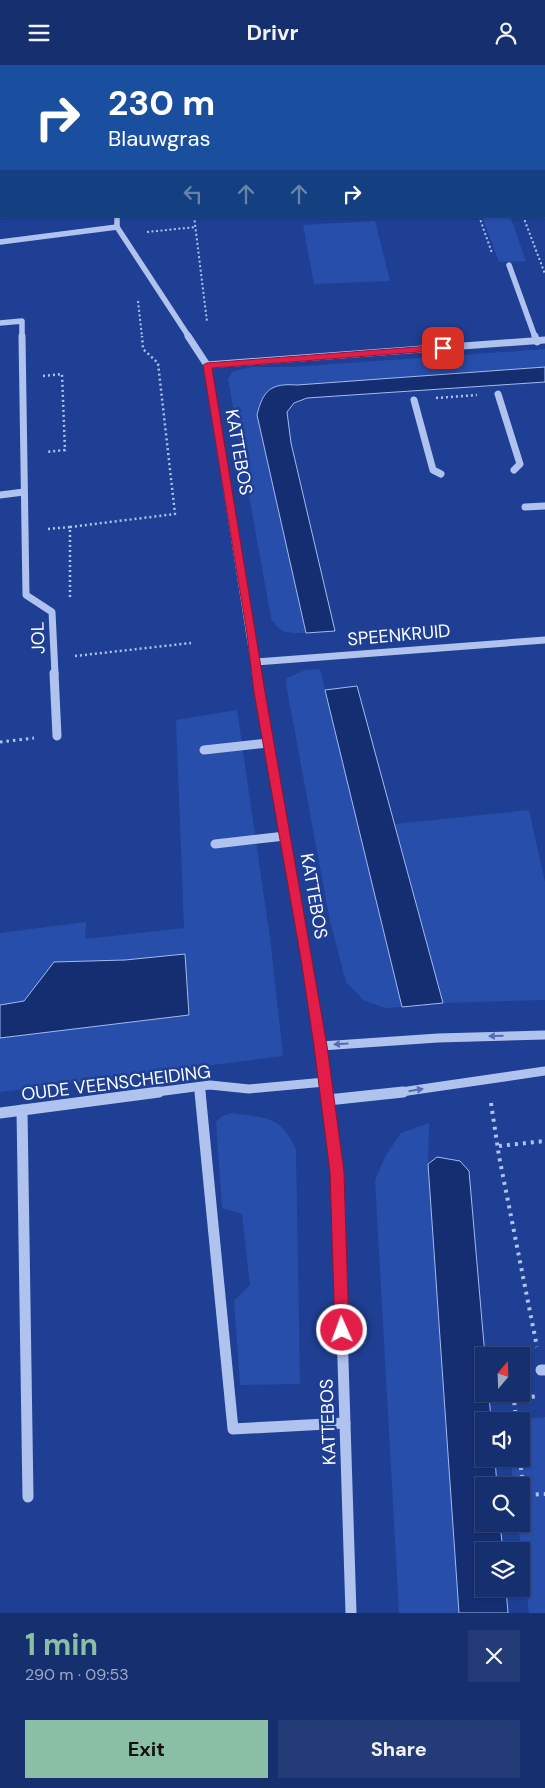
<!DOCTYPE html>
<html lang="en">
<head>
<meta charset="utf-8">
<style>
  body { margin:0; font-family:"DM Sans",sans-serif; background:#233b76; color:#f1f3f6; height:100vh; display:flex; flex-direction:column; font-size:19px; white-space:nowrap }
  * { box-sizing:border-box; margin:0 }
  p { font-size:16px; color:#9ea9c2 }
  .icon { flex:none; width:28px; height:28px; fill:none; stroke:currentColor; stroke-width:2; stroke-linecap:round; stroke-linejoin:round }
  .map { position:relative; height:1548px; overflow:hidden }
  .details { display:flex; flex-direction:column; background:#162f6e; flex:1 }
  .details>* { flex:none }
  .top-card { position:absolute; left:0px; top:0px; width:545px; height:152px; box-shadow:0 1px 4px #0004,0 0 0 1px #354a81; background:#1a4fa0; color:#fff; overflow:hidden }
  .needle { width:32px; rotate:19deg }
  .buttons { position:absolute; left:475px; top:1282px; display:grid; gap:10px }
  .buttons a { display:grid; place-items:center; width:55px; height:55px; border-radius:0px; background:#162f6e; box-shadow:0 1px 4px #0004,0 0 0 1px #354a81; font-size:25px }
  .pin { position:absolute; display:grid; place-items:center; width:42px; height:42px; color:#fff; margin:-21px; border-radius:10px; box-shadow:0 2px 8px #0006 }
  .me { position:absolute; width:55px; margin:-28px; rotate:358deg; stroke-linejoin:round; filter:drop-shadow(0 0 4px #0008) }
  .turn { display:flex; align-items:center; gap:18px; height:105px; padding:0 25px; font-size:22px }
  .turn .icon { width:65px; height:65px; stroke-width:2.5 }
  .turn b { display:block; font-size:35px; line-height:42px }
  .lanes { display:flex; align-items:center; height:48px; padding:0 25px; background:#0003; justify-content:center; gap:25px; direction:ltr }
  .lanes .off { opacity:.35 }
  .round { display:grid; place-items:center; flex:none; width:52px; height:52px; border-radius:0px; background:#233b76 }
  .headline { display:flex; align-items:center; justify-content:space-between; height:85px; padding:0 25px }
  h1 { font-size:30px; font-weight:700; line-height:38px; color:#8abfa5 }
  .button { display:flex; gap:10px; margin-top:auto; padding:10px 25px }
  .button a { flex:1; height:58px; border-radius:0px; background:#8abfa5; color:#111; font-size:20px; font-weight:700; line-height:58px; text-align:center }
  .button a+a { background:#233b76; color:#f1f3f6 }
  header { display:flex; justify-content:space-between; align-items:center; height:65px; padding:0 25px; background:#162f6e; font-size:22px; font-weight:700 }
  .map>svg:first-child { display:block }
  .green { fill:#284eab }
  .water { fill:#152e71; stroke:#a3bbf0 }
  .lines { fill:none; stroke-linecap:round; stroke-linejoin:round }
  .path-far3 { stroke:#b0c2ee; stroke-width:2; stroke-dasharray:2 2.5; stroke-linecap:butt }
  .path-far2 { stroke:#b0c2ee; stroke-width:2.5; stroke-dasharray:2 3; stroke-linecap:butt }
  .path-far1 { stroke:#b0c2ee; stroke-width:3; stroke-dasharray:2.5 4; stroke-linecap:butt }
  .path { stroke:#b0c2ee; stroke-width:4; stroke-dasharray:3 5; stroke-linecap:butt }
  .minor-far3 { stroke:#b0c2ee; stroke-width:5.5 }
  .minor-far2 { stroke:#b0c2ee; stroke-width:7 }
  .minor-far1 { stroke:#b0c2ee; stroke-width:9 }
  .minor { stroke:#b0c2ee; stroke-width:11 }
  .oneway { fill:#516db3 }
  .route { fill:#e11d48; stroke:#92132f }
  .labels { text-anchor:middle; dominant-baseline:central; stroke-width:5; stroke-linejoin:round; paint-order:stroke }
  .street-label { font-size:18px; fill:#fff; stroke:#1e3f93 }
</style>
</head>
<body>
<header><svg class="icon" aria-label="menu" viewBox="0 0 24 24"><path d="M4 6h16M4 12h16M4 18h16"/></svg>Drivr<svg class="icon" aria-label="person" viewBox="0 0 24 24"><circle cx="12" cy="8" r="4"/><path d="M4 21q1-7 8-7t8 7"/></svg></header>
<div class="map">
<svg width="545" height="1548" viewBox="0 0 545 1548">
  <rect width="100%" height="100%" fill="#1e3f93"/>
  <g class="green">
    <polygon points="482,151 510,151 526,196 499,197"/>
    <polygon points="375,156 390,216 314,219 303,160"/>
    <path d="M 545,284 L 545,302 L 297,320 C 270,318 263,325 257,350 L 306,568 C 288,568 282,570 271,553 L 228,314 L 232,307 L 250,302 L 292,302 Z"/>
    <polygon points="320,604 402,942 385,943 363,935 346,917 330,856 286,619 287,613 305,605"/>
    <polygon points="237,645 270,873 283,991 0,1027 0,973 189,950 185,889 125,895 54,897 24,936 0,940 0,868 86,857 85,874 184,863 176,655"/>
    <polygon points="529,745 545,817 545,935 443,938 395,759"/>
    <path d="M 232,1048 C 265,1053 282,1051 296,1085 L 300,1319 L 240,1320 L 234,1236 L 250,1220 L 242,1149 L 222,1143 L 216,1057 L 222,1051 Z"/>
    <polygon points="429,1058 428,1099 459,1548 399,1548 375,1115 386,1090 401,1068"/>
    <polygon points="545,1352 545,1548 529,1548 518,1459 521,1459 521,1421 514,1421 510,1394 521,1394 521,1356 506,1356"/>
  </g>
  <g class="water">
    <path d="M 545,302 L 545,317 L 307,333 L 294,338 L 287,347 L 291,378 L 335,566 L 306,568 L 257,350 C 263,325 271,318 297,320 Z"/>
    <polygon points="357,621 443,938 402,942 325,625"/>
    <polygon points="185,889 189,950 0,973 0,940 24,936 54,897 125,895"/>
    <polygon points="437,1092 460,1096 469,1106 485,1291 484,1291 484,1329 489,1329 491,1356 484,1356 484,1394 495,1394 497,1421 484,1421 484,1459 500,1459 503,1486 484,1486 484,1524 506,1524 508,1548 459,1548 428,1099"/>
  </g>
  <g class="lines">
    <g class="path-far3">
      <polyline points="194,151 207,257"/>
      <polyline points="479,151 492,188"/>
      <polyline points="523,151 545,209"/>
      <polyline points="147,167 196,162"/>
      <polyline points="138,236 142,272"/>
    </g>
    <g class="path-far2">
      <polyline points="43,311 62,309 65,385 46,387"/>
      <polyline points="436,333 477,330"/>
      <polyline points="70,462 175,449 158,298 143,284 142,271"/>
      <polyline points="48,464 70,462 70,533"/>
      <polyline points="75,591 191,578"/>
    </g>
    <polyline class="path-far1" points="0,677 34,673"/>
    <g class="path">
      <polyline points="491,1038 499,1091 537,1282"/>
      <polyline points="499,1081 545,1076"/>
      <polyline points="516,1356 514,1334 538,1331"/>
      <polyline points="520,1394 524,1430 545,1429"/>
    </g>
    <g class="minor-far3">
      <polyline points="117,151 117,162 189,272"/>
      <polyline points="0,177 117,162"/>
      <polyline points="509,200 535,272"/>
      <polyline points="0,258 22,256 22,272"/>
    </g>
    <g class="minor-far2">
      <polyline points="22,271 26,530 52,547 55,609"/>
      <polyline points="188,271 207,300 256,609"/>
      <polyline points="535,271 537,277"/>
      <polyline points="207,300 545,275"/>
      <polyline points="498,329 520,399 514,405"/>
      <polyline points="414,335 433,405 441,409"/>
      <polyline points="0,430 24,427"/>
      <polyline points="525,442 545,441"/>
      <polyline points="256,597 545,575"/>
    </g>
    <g class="minor-far1">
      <polyline points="54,608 57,671"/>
      <polyline points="256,608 307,894 326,1028"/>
      <polyline points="204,685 268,678"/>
      <polyline points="215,779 285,771"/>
      <polyline points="321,981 438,973 545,970"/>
      <polyline points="200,1022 201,1028"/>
      <polyline points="149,1028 210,1020 249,1024 325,1017"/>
      <polyline points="394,1028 545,1006"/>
    </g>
    <g class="minor">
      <polyline points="200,1027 233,1364 345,1358"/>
      <polyline points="326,1027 337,1107 351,1548"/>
      <polyline points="328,1035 403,1027"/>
      <polyline points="22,1045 28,1432"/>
      <polyline points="0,1048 159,1027"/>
      <polyline points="541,1305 545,1305"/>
    </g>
  </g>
  <defs><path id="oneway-solid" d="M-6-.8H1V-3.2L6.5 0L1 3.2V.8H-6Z" transform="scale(1.25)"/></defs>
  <g class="oneway">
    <use href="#oneway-solid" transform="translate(496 971) rotate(178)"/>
    <use href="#oneway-solid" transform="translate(341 979) rotate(176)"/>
    <use href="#oneway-solid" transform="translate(416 1025) rotate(-9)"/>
  </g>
  <polygon class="route" points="443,280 446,281 446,285 212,303 265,627 327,981 344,1107 349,1265 347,1270 342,1272 337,1270 335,1265 330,1107 314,981 301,894 254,627 247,569 203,300 207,298"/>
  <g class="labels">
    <g class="street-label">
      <text transform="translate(239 387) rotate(80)">KATTEBOS</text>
      <text transform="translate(399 570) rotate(-5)">SPEENKRUID</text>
      <text transform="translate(38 573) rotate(-92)">JOL</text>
      <text transform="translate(314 831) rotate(80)">KATTEBOS</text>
      <text transform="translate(116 1018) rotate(-7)">OUDE VEENSCHEIDING</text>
      <text transform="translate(328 1357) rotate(-92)">KATTEBOS</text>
    </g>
  </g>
</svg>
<div class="buttons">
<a><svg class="needle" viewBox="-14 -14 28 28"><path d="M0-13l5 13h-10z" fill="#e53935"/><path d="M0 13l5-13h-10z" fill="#9ea9c2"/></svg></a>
<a><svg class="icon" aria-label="sound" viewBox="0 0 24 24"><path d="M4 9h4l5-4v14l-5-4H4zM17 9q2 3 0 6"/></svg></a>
<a><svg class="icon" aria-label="search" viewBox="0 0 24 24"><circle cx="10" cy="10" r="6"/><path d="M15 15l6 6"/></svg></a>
<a><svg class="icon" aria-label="layers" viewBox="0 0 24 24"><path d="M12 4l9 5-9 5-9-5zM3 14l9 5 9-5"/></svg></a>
</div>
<div class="pin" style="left:443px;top:283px;background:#d93025"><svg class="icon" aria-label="arrive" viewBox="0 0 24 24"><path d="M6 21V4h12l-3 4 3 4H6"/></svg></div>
<svg class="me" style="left:342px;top:1265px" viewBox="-20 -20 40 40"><circle r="17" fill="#e11d48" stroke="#fff" stroke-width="3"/><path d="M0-11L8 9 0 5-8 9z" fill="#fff"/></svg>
<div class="top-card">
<div class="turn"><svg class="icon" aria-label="right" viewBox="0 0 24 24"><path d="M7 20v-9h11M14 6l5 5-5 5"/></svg><div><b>230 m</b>Blauwgras</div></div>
<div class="lanes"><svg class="icon off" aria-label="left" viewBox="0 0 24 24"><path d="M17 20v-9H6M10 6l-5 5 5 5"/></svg><svg class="icon off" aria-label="ahead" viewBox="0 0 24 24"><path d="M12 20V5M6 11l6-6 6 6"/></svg><svg class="icon off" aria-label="ahead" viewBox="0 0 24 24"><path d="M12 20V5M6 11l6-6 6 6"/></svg><svg class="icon" aria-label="right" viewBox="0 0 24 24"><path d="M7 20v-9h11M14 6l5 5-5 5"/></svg></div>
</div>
</div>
<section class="details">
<div class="headline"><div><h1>1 min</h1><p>290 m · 09:53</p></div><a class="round"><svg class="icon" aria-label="close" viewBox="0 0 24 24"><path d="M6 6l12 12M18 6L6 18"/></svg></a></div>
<div class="button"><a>Exit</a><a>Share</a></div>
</section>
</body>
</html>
